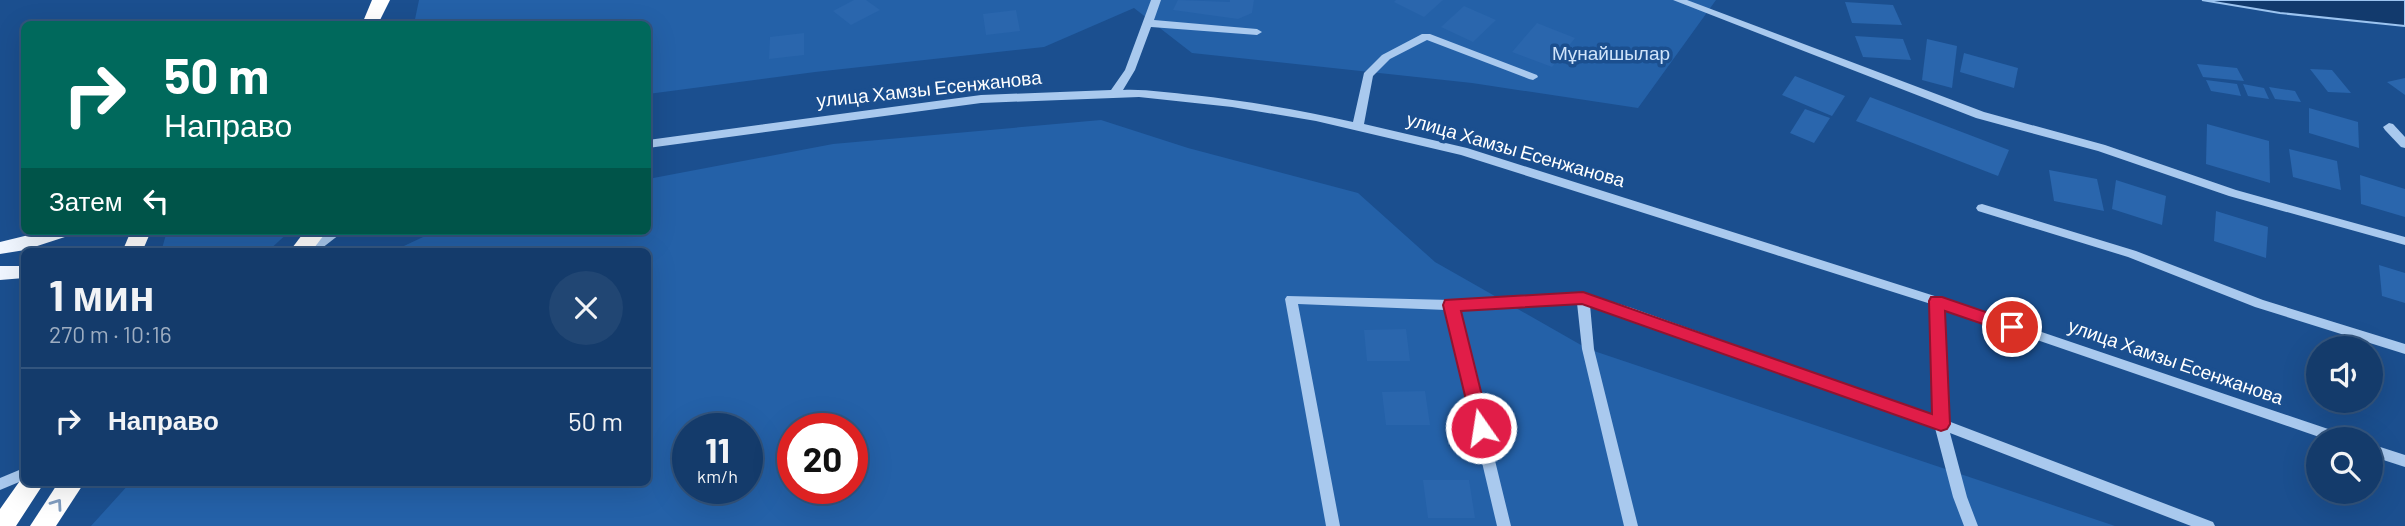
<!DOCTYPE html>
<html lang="ru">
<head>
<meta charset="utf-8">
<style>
  body { margin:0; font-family:Barlow,sans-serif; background:#214673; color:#f1f3f6; height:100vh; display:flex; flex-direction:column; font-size:26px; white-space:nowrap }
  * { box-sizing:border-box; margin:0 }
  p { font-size:23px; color:#9dadc1 }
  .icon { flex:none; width:38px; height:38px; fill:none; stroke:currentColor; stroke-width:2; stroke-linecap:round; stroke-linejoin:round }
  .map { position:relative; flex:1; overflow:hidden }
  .drawer { position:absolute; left:21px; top:248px; width:630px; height:238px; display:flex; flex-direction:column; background:#143b6b; border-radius:10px; box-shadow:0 7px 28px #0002,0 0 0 2px #33557e }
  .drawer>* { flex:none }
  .guide { position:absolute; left:21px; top:21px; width:630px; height:214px; border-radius:10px; box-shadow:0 7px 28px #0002,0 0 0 2px #33557e; background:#00695c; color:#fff; overflow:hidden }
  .tools { position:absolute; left:2306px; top:336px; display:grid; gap:14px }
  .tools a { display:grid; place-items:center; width:77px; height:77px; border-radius:50%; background:#143b6b; box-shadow:0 7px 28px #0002,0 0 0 2px #33557e; font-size:35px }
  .speed { position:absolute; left:672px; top:413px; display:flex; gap:14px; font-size:35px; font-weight:700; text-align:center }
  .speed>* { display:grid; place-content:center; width:91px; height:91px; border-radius:50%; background:#143b6b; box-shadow:0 7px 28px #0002,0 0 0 2px #33557e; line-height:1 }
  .speed small { font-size:18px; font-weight:400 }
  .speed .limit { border:10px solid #d22; background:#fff; color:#111 }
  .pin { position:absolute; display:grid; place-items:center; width:60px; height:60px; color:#fff; margin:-30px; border:4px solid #fff; border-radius:50%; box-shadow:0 2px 7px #0007 }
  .me { position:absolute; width:77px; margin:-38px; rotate:347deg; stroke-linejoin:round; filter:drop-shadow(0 0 5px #0008) }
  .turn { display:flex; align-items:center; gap:24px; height:147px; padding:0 28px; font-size:32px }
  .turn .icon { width:91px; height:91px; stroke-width:2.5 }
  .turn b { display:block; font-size:49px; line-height:60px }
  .then { display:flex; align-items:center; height:66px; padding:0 28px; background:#0003; gap:14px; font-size:26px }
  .round { display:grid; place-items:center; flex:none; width:74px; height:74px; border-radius:37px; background:#214673 }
  .overview { display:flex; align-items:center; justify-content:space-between; height:119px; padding:0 28px }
  h1 { font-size:42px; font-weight:700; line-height:52px }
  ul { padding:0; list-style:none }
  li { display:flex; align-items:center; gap:21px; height:105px; padding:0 28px; border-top:2px solid #33557e }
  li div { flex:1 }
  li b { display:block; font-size:26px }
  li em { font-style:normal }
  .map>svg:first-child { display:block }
  .green { fill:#2461a8; fill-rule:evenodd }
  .water { fill:#123a6d; stroke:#9cc4f0; stroke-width:2 }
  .building { fill:#2a66ad }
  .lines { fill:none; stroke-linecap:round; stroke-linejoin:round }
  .minor { fill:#a9c9ee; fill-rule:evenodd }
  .major { fill:#f0f6ff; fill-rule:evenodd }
  .highway { fill:#fff; fill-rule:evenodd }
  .oneway { stroke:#829ec1 }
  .route { fill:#e11d48; stroke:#92132f; stroke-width:2 }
  .labels { text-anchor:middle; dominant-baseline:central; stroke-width:7; stroke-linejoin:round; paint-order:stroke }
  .park-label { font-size:19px; fill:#cfe3fa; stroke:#1b4f8f }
  .street-label { font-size:19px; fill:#fff; stroke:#1b4f8f }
</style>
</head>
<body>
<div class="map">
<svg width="2405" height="526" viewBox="0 0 2405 526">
  <rect width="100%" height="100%" fill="#1b4f8f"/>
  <g class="green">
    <polygon points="419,0 1716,0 1638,108 1472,83 1192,53 1134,8 1044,47 815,72 648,94 648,24 414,24"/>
    <path d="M 1101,120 L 1188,148 L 1358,193 L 1435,262 L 1588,349 L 2115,526 L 91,526 L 130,483 L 648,483 L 648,252 L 391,252 L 436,231 L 648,231 L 648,179 L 833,144 ZM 688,429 L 747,429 L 747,488 L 688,488 ZM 793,429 L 852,429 L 852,488 L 793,488 Z"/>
    <polygon points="167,231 290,231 267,252 161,252"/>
  </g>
  <polygon class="water" points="2202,0 2405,0 2405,26 2280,13"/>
  <g class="building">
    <polygon points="854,0 866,0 880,10 851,25 833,11"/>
    <polygon points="1178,0 1230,2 1230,0 1254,0 1252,13 1238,19 1173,10"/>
    <polygon points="1396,0 1443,0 1424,17 1394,2"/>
    <polygon points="1845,2 1893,5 1902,25 1852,23"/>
    <polygon points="1464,6 1496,20 1473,42 1441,27"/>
    <polygon points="1016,10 1020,31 986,35 983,14"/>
    <polygon points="1537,23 1575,38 1552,67 1512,52"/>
    <polygon points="804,33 804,55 769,59 770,37"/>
    <polygon points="1855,36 1903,39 1911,60 1863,57"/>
    <polygon points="1927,39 1957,46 1952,88 1922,80"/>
    <polygon points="1964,53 2018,68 2014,88 1960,72"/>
    <polygon points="2197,64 2237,68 2244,81 2203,77"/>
    <polygon points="2310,69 2332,70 2351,93 2328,92"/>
    <polygon points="1795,76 1845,96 1832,116 1782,95"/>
    <polygon points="2405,78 2405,95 2387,82"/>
    <polygon points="2206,80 2237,84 2241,96 2211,91"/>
    <polygon points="2243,84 2264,88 2269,99 2248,96"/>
    <polygon points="2269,87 2295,91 2301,102 2275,99"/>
    <polygon points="1870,97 2009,150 1998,176 1856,121"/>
    <polygon points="2309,108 2358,122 2359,148 2309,133"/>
    <polygon points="1805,109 1830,118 1814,143 1790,133"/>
    <polygon points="2207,124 2269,141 2270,183 2206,164"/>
    <polygon points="2289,149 2337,161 2341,190 2293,177"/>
    <polygon points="2049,170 2097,179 2104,211 2054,201"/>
    <polygon points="2360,175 2405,189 2405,217 2361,204"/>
    <polygon points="2116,180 2166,196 2162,225 2112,209"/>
    <polygon points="2216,211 2268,227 2266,258 2214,241"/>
    <polygon points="2379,265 2405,273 2405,303 2382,296"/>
    <polygon points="1406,329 1410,361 1367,361 1364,330"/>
    <polygon points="1425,391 1430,425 1386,425 1382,392"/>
    <polygon points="1423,480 1469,480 1475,518 1428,518"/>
  </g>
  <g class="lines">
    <g class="minor">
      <path d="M 1151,0 L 1161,0 L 1154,20 L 1257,29 L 1262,32 L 1257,35 L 1151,27 L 1135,70 L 1123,90 C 1146,89 1169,93 1193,95 C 1247,101 1300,110 1353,122 L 1364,73 L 1382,55 L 1422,34 L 1430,34 L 1537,75 L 1538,77 L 1533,80 L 1529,79 L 1427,40 L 1390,59 L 1373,76 L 1364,124 L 1467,148 L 1941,298 L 2346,435 L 2348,439 L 2325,439 L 1944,308 L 1948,421 L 2213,522 L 2215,526 L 2191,526 L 1950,433 L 1967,497 L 1978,526 L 1964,526 L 1953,497 L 1935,428 L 1625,315 L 1590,305 L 1594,349 L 1638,526 L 1624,526 L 1582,349 L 1577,303 L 1458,309 L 1511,526 L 1497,526 L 1446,310 L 1298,304 L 1340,526 L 1326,526 L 1285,299 L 1287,296 L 1451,300 L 1583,293 L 1632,308 L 1934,416 L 1931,304 L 1461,155 L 1316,121 L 1232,107 L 1139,97 L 981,103 L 648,148 L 648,140 L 981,95 L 1111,90 L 1125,70 Z"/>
      <polygon points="1673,0 1687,0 1984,112 2105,145 2236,190 2405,237 2405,245 2229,196 2098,151 1976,118"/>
      <polygon points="2389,123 2393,124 2405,137 2405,148 2401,147 2385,130 2383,127"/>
      <polygon points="1982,204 2136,251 2263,300 2405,344 2405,354 2255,307 2128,257 1978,211 1976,208 1978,205"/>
      <polygon points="329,231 344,231 317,252 302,252"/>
      <polygon points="2371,444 2405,455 2405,467 2371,456"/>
      <polygon points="24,468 24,480 0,490 0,478"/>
    </g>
    <g class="major">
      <polygon points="45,231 74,231 71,235 25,250 0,254 0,242"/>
      <polygon points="0,266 24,266 24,278 0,280"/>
    </g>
    <g class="highway">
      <polygon points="372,0 390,0 378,24 362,24"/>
      <polygon points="131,231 151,231 142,252 122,252"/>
      <polygon points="305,231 327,231 311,252 289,252"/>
      <polygon points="24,475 24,483 44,483 16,526 0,526 0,509"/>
      <polygon points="58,483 84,483 56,526 30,526"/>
    </g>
  </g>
  <defs><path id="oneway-chevron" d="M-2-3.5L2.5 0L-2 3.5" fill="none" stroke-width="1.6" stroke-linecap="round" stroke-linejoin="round" transform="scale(1.75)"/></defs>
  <use class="oneway" href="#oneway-chevron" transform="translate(57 504) rotate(-55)"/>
  <polygon class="route" points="1583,292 1932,414 1929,301 1931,297 1942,297 2018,323 2021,327 2018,332 2012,334 1945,311 1950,424 1947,429 1941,431 1582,304 1461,311 1490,428 1487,433 1481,435 1474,433 1443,305 1445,300"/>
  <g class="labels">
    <g class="park-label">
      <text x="1611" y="52">Мұнайшылар</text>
    </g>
    <g class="street-label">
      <text transform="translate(929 88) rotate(-6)">улица Хамзы Есенжанова</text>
      <text transform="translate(1516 149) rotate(16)">улица Хамзы Есенжанова</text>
      <text transform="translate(2176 361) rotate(19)">улица Хамзы Есенжанова</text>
    </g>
  </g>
</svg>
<div class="tools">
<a><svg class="icon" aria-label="sound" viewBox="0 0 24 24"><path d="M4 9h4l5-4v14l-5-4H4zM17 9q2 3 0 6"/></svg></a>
<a><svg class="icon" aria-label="search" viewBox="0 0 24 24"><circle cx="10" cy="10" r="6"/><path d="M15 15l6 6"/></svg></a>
</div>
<div class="speed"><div>11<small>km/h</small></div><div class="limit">20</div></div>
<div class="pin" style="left:2012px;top:327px;background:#d93025"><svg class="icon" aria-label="arrive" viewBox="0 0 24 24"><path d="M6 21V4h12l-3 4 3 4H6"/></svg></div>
<svg class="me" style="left:1481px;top:428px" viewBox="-20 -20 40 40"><circle r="17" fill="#e11d48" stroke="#fff" stroke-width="3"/><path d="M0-11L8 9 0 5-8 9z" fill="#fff"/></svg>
<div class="guide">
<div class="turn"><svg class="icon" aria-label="right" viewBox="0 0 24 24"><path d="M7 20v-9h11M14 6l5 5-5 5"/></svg><div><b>50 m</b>Направо</div></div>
<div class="then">Затем<svg class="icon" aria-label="left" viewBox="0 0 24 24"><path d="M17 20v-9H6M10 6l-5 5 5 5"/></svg></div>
</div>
<section class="drawer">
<div class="overview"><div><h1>1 мин</h1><p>270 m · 10:16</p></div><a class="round"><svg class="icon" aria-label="close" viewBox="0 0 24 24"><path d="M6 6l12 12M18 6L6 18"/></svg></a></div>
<ul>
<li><svg class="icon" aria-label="right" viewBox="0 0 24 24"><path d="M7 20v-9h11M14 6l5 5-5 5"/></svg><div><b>Направо</b></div><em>50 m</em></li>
</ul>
</section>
</div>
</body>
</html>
